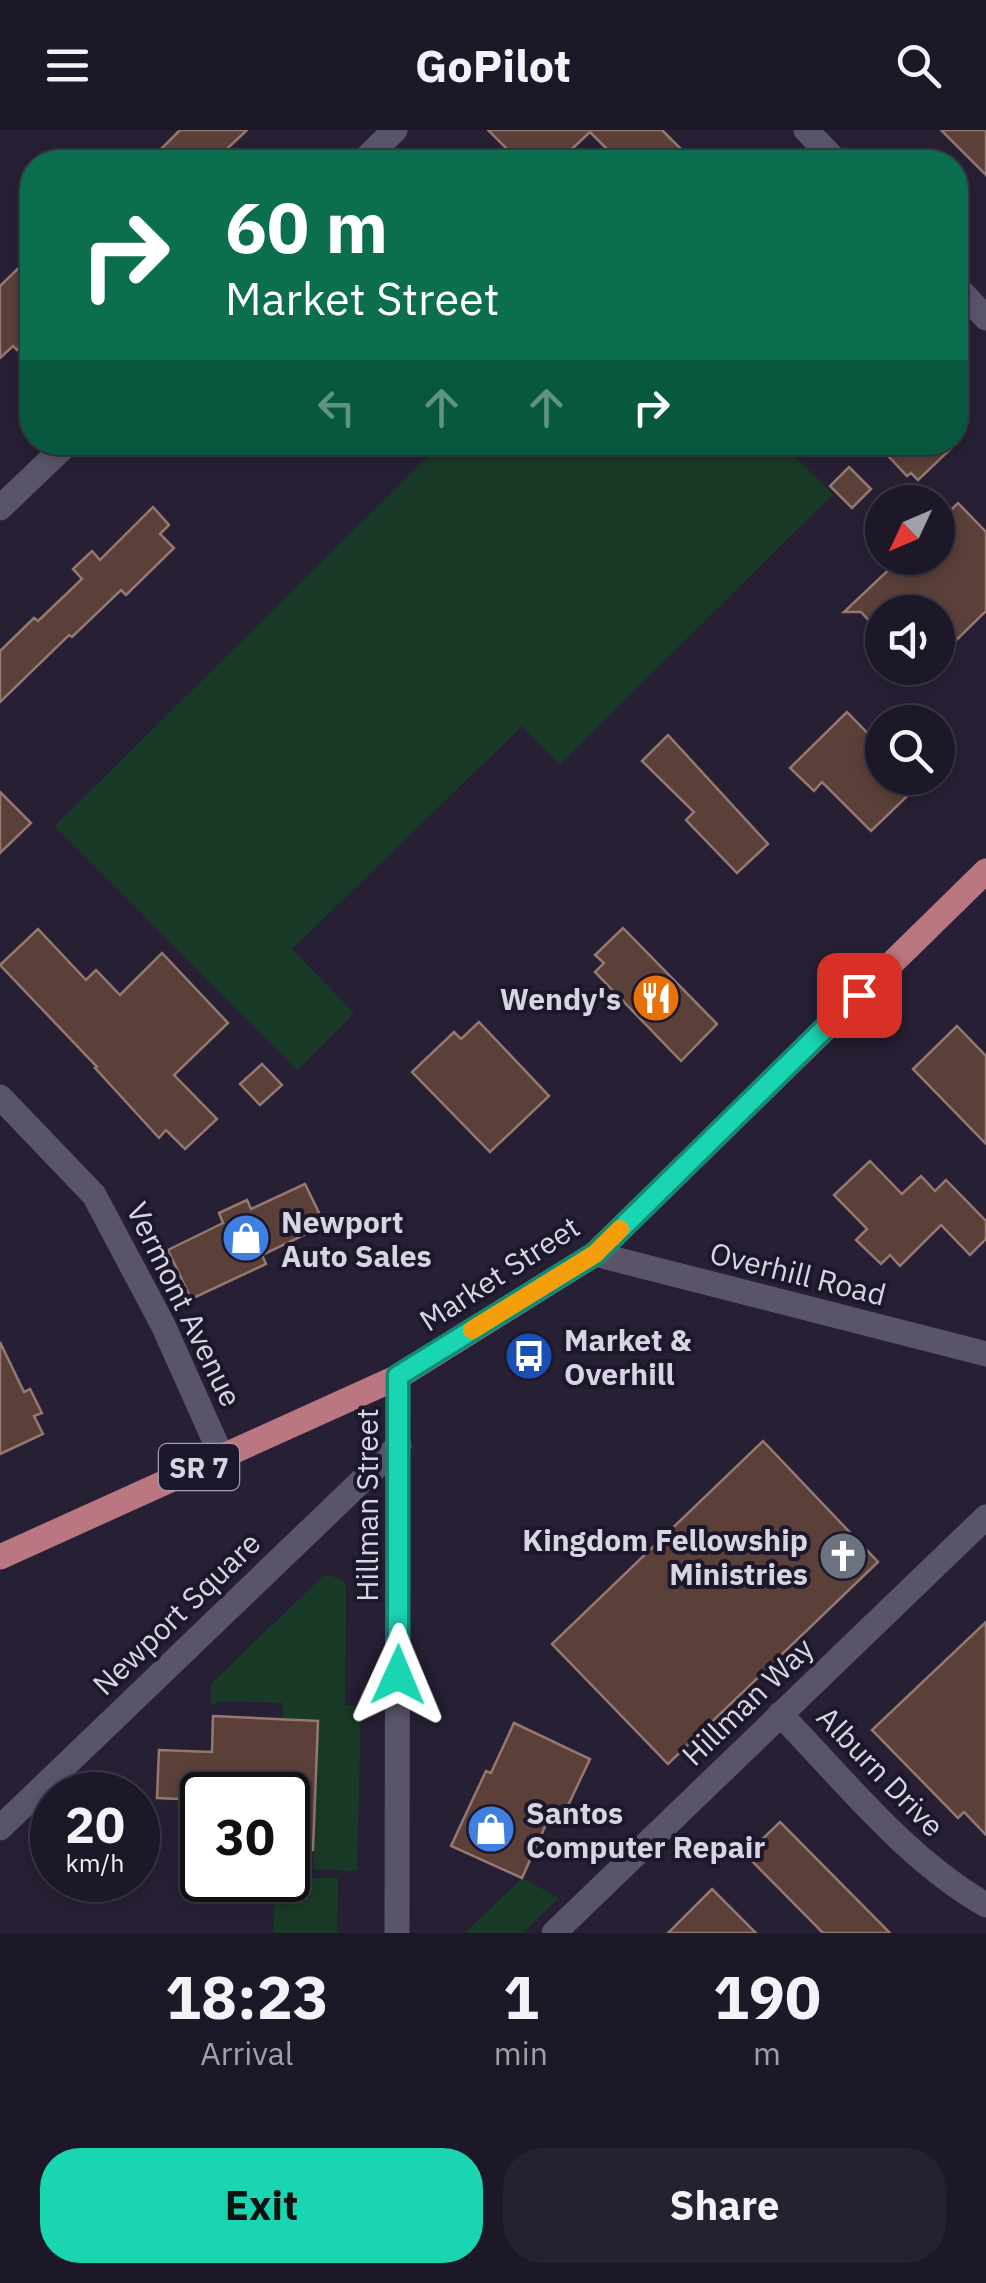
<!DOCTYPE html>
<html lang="en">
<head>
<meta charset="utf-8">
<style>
  body { margin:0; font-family:"IBM Plex Sans",sans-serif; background:#252130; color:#f1f3f6; height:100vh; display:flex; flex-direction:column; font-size:38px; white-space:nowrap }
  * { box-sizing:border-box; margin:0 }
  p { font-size:32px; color:#a0a0a8 }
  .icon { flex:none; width:55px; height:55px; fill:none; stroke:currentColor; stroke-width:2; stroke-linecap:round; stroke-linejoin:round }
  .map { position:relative; height:1803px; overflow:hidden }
  .side { display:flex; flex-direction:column; background:#1d1828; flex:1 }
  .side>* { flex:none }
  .top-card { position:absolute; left:20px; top:20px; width:948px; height:305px; border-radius:40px; box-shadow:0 5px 15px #0003,0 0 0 2px #3b3745; background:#0b6e4f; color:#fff; overflow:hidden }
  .needle { width:65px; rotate:226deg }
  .fabs { position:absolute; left:865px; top:355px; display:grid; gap:20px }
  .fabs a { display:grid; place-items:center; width:90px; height:90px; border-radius:50%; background:#1d1828; box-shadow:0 5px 15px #0003,0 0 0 2px #3b3745; font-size:50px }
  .speed { position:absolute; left:30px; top:1642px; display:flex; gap:20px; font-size:50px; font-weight:700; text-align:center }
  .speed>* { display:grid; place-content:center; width:130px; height:130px; border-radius:50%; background:#1d1828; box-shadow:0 5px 15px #0003,0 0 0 2px #3b3745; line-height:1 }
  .speed small { font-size:25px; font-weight:400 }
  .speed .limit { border:5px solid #111; border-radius:15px; background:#fff; color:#111 }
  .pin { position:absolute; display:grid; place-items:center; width:85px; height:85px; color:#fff; margin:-42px; border-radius:20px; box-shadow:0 5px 15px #0006 }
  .me { position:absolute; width:110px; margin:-55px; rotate:1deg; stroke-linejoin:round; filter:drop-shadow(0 0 8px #0008) }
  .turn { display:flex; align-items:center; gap:35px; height:210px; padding:0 40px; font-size:45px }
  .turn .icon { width:130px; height:130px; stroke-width:2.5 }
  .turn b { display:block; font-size:70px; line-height:85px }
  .lanes { display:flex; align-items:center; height:95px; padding:0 40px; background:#0003; justify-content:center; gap:50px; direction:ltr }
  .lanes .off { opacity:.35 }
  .eta { display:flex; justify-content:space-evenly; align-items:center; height:170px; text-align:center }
  .eta b { font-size:60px; font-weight:700; line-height:70px }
  .button { display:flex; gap:20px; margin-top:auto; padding:20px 40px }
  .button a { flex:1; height:115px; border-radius:40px; background:#1ad5b2; color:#111; font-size:40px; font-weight:700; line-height:115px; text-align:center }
  .button a+a { background:#252130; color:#f1f3f6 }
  header { display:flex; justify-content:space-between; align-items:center; height:130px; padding:0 40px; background:#1d1828; font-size:45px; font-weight:700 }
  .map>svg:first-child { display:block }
  .green { fill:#193a27 }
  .building { fill:#5a4038; stroke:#95786f; stroke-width:2.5 }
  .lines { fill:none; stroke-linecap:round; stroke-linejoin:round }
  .minor { stroke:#5a546b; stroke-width:25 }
  .primary { stroke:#bb7781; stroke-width:25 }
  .route-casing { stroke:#118a74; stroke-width:25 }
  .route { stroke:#1ad5b2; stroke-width:18 }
  .slow { stroke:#f59e0b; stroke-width:18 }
  .labels { text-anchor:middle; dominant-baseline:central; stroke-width:8; stroke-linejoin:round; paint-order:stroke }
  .shield { fill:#1d172b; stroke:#a09cac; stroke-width:2.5 }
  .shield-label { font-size:28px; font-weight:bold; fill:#d8d5e3 }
  .poi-label { font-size:30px; font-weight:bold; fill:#d8d5e3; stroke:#1d172b; text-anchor:start }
  .street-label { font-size:30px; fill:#d8d5e3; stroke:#1d172b }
</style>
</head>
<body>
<header><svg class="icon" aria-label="menu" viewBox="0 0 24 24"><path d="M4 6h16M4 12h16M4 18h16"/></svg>GoPilot<svg class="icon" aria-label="search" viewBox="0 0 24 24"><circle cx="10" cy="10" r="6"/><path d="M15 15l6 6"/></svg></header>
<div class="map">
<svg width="986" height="1803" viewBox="0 0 986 1803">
  <rect width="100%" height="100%" fill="#272035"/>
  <g class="green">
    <polygon points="442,313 781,313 833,364 560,634 522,596 292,819 354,883 297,940 55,696"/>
    <polygon points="329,1445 344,1451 346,1459 345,1575 361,1576 357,1741 313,1739 318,1591 283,1590 283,1573 219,1571 211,1576 211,1554 322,1447"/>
    <polygon points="288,1719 308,1720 307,1748 338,1748 337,1803 274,1803 274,1750 288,1750"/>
    <polygon points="522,1748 559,1768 523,1803 465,1803"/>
  </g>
  <g class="building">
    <polygon points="180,0 247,0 213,32 148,32"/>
    <polygon points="488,0 662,0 694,32 613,32 613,25 590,2 558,32 513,32 513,25"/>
    <polygon points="941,0 986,0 986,45"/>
    <polygon points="32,125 32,205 17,220 13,216 0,228 0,156"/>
    <polygon points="875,312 958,312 918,350 911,343 907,346"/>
    <polygon points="849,337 871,359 852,378 830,356"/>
    <polygon points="958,373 986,402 986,481 938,528 938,482 882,482 882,505 861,482 844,482 901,428 938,428 938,393"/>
    <polygon points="153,377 169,395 160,404 174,418 126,465 121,460 72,507 69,505 0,572 0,521 34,488 38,491 82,449 73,439 92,421 100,430"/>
    <polygon points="847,582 882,618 882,648 926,648 871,701 822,652 814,661 790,638"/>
    <polygon points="668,605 768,714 737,743 686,690 694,682 642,631"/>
    <polygon points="0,662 31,693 0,723"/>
    <polygon points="623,798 717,894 681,931 595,842 604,833 595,825"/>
    <polygon points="38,799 86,850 96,840 120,865 162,823 228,893 174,945 217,989 185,1019 166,1000 159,1008 95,938 97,937 0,835"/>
    <polygon points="479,892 549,966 490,1022 412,942 454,902 461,909"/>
    <polygon points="957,896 986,926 986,1014 913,939"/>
    <polygon points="262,934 282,955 260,975 240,954"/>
    <polygon points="870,1031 902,1064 921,1046 935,1061 946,1050 986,1091 986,1109 970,1125 941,1095 900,1136 890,1125 881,1134 856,1110 867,1099 834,1065"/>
    <polygon points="305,1054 325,1095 262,1125 266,1134 191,1169 168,1120 223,1093 219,1083 247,1070 251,1079"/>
    <polygon points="0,1212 24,1262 30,1259 42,1283 34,1286 43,1304 0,1324"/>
    <polygon points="763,1311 878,1432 668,1634 552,1514"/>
    <polygon points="986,1492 986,1705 964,1682 958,1688 872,1600"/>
    <polygon points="213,1586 318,1591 313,1720 288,1719 288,1665 202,1665 202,1670 157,1668 159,1620 212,1622"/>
    <polygon points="514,1593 590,1629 563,1686 552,1681 522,1748 451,1716 486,1641 491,1643"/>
    <polygon points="780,1692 890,1803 823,1803 746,1725"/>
    <polygon points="712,1759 756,1803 668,1803"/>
  </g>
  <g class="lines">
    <g class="minor">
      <polyline points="806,0 837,32"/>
      <polyline points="362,32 395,0"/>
      <polyline points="955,155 986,188"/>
      <polyline points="0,378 69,312"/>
      <polyline points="0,967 94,1065 163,1195 222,1327"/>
      <polyline points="595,1124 986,1224"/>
      <path d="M 780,1584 C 845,1651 905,1728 986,1775"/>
      <polyline points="0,1698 399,1315"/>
      <polyline points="397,1803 398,1247"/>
      <polyline points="554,1803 986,1387"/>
    </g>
    <polyline class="primary" points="0,1427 398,1247 595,1124 986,741"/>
  </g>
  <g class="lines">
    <g class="route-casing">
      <polyline id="route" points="398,1545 398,1246 595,1124 859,865"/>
    </g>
    <use href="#route" class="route"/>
    <polyline class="slow" points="472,1200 595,1124 620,1099"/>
  </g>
  <defs>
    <g id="restaurant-disc" transform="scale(2.5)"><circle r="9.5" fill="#e8710a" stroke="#1d172b"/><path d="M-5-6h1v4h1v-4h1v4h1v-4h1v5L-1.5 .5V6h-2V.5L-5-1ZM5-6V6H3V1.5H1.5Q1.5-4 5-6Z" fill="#fff"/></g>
    <g id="shop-disc" transform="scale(2.5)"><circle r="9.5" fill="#3f7fe0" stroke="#1d172b"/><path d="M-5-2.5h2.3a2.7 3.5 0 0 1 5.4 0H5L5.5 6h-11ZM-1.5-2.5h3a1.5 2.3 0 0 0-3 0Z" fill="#fff"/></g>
    <g id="bus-disc" transform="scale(2.5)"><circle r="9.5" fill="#1a4fb4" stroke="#1d172b"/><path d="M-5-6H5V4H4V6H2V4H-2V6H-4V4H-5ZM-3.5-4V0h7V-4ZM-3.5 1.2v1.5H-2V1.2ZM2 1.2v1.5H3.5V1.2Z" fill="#fff"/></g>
    <g id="church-disc" transform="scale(2.5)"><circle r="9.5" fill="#6b7280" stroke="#1d172b"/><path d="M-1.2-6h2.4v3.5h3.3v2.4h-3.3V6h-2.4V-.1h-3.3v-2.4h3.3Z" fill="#fff"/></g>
  </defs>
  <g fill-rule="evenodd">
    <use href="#restaurant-disc" x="656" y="868"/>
    <use href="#shop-disc" x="246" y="1108"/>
    <use href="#bus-disc" x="529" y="1226"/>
    <use href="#church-disc" x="843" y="1426"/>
    <use href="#shop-disc" x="491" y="1699"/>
  </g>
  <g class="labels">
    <rect class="shield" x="159" y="1314" width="80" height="46" rx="8"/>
    <g class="shield-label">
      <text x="199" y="1337">SR 7</text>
    </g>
    <g class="poi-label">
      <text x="621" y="868" text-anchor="end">Wendy's</text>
      <text x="281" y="1091">Newport<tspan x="281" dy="34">Auto Sales</tspan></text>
      <text x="564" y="1209">Market &amp;<tspan x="564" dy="34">Overhill</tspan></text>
      <text x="808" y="1409" text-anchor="end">Kingdom Fellowship<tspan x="808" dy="34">Ministries</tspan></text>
      <text x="526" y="1682">Santos<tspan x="526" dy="34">Computer Repair</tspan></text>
    </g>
    <g class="street-label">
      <text transform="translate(499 1143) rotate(-33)">Market Street</text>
      <text transform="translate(798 1143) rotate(14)">Overhill Road</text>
      <text transform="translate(185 1174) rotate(64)">Vermont Avenue</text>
      <text transform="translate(366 1375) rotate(-90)">Hillman Street</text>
      <text transform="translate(176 1483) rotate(-44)">Newport Square</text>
      <text transform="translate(747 1571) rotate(-44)">Hillman Way</text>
      <text transform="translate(881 1641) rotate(46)">Alburn Drive</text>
    </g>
  </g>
</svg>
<div class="fabs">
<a><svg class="needle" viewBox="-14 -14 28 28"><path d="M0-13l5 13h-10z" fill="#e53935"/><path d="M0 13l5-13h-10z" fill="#a0a0a8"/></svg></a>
<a><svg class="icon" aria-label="sound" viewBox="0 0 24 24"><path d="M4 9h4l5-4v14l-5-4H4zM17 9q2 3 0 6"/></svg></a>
<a><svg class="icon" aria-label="search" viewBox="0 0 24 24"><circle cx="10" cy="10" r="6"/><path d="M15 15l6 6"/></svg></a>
</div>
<div class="speed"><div>20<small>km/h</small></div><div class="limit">30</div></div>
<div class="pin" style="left:859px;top:865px;background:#d93025"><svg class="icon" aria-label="arrive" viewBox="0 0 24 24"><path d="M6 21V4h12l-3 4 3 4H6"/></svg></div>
<svg class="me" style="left:398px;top:1545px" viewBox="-20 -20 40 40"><path d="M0-17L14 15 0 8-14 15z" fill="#1ad5b2" stroke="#fff" stroke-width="4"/></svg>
<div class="top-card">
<div class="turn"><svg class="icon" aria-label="right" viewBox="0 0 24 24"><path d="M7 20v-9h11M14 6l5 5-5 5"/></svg><div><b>60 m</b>Market Street</div></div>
<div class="lanes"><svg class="icon off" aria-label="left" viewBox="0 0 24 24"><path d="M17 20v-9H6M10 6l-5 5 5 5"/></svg><svg class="icon off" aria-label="ahead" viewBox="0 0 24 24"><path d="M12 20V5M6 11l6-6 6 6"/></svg><svg class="icon off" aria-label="ahead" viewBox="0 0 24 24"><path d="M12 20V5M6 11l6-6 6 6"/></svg><svg class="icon" aria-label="right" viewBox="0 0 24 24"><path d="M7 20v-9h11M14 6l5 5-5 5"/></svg></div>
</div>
</div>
<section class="side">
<div class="eta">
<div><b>18:23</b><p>Arrival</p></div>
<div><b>1</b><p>min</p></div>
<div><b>190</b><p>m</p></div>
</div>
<div class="button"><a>Exit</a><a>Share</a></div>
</section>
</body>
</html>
